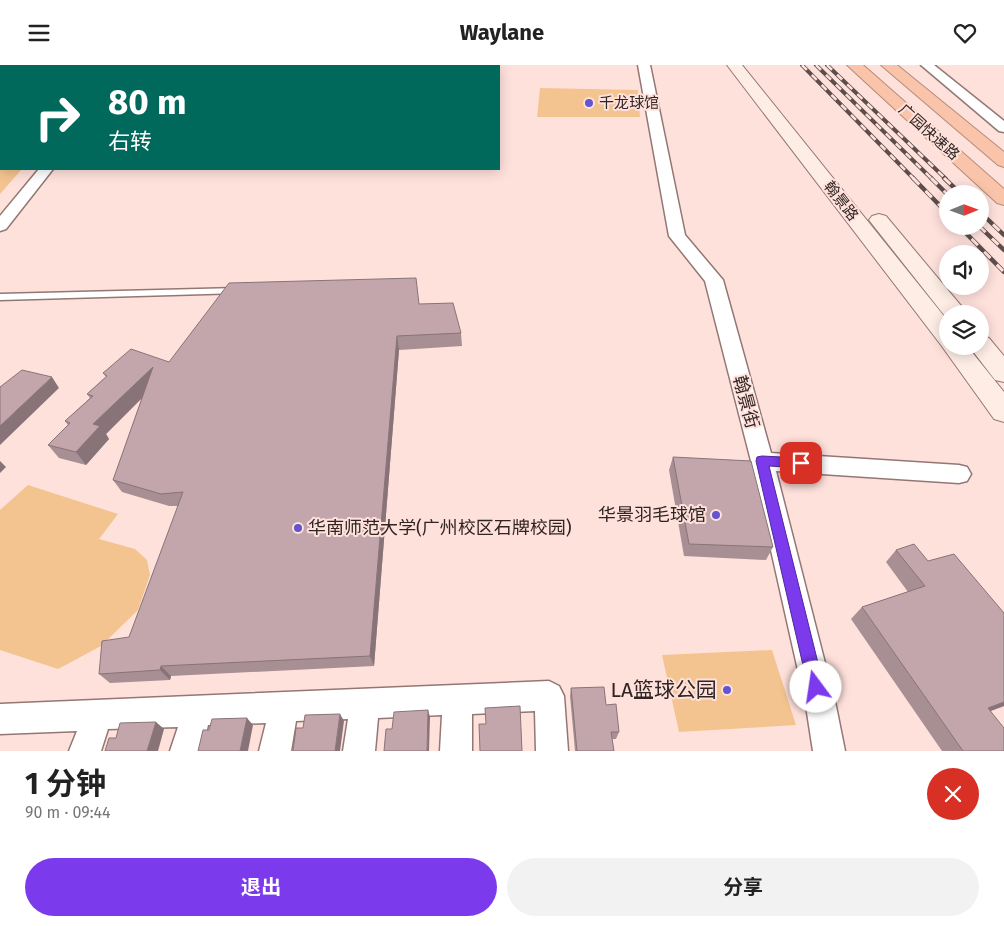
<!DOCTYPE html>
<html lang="zh">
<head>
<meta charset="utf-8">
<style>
  body { margin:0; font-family:"Fira Sans","Noto Sans SC",sans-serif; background:#f2f2f2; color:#222; height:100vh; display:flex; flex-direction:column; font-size:19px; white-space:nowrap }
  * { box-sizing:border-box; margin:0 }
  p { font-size:16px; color:#767676 }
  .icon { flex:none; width:28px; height:28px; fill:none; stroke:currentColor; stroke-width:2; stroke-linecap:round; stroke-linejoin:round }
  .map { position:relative; height:686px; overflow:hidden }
  .drawer { display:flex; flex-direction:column; background:#fff; flex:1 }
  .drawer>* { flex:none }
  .guide { position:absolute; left:0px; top:0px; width:500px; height:105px; box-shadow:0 2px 12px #0003; background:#00695c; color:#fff; overflow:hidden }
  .needle { width:32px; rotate:89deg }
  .buttons { position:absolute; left:939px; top:120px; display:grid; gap:10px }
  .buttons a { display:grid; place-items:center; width:50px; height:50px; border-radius:50%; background:#fff; box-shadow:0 2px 12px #0003; font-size:25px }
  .pin { position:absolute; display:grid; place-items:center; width:42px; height:42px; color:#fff; margin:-21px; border-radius:10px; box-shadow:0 2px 8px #0006 }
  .me { position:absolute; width:55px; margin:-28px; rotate:346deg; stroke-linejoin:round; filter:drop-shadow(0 0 4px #0008) }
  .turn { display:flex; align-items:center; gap:18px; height:105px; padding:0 25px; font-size:22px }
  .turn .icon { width:65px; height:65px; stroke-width:2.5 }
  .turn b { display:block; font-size:35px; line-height:42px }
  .round { display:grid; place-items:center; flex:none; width:52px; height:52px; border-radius:26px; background:#f2f2f2 }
  .summary { display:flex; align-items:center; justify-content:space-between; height:85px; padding:0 25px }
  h1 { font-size:30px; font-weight:700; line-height:38px }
  .primary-button { display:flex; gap:10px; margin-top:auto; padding:10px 25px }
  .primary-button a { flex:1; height:58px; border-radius:30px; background:#7c3aed; color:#fff; font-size:20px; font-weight:700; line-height:58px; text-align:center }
  .primary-button a+a { background:#f2f2f2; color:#222 }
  header { display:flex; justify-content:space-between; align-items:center; height:65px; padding:0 25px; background:#fff; font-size:22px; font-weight:700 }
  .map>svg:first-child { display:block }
  .green { fill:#f3c48f }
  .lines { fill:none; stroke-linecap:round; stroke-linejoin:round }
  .lane-casing { stroke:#927773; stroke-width:3 }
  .street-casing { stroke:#927773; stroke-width:3 }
  .secondary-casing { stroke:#927773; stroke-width:2 }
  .highway-casing { stroke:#b38c7a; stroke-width:2 }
  .lane { fill:#fff; fill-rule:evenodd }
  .street { fill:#fff; fill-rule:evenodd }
  .secondary { fill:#fdede5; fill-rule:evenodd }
  .highway { fill:#f9c4a9; fill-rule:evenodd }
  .rail-far1-casing { stroke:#5d4e4c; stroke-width:4 }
  .rail-casing { stroke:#5d4e4c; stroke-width:4.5 }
  .rail-far1 { stroke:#ffe1dc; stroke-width:2.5; stroke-dasharray:7; stroke-linecap:butt }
  .rail { stroke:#ffe1dc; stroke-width:3; stroke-dasharray:9; stroke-linecap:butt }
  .wall { fill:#a88f93 }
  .shaded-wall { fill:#887478 }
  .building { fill:#c3a6ab; stroke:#887478 }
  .route { fill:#7c3aed; stroke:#51269a }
  .poi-dot { fill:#6255ce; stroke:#ffe1dc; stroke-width:2 }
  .labels { text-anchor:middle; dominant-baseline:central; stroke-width:4; stroke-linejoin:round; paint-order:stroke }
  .far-poi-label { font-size:15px; fill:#302523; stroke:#ffe1dc; text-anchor:start }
  .far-street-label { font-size:15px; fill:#302523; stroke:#ffe1dc }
  .street-label { font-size:18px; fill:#302523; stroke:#ffe1dc }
  .poi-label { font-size:18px; fill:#302523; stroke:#ffe1dc; text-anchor:end }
  .near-poi-label { font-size:21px; fill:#302523; stroke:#ffe1dc; text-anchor:end }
</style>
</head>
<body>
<header><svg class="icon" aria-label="menu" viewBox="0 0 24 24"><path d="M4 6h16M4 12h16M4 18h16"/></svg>Waylane<svg class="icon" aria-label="heart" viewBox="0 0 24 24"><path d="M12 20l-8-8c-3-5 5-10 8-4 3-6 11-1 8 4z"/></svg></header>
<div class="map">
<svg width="1004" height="686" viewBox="0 0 1004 686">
  <rect width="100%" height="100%" fill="#ffe1dc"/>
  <g class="green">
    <polygon points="0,0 115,0 1,1 1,104 22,104 0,129"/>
    <polygon points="540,23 638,25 640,52 537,52"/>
    <polygon points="28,420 118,449 99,474 135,484 147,495 150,510 138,545 101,581 58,604 0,585 0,445"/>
    <polygon points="772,585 796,660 679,667 662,590"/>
  </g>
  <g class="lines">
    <g class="lane-casing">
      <g id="lane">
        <rect x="0" y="91" width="1" height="4"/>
        <polygon points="238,223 243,226 241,228 0,235 0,229"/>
      </g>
    </g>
    <g class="street-casing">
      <g id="street">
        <polygon points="638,0 650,0 685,170 723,215 771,388 959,400 967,402 971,409 967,416 959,418 776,406 836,641 845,686 813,686 806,641 751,396 705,216 669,171"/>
        <polygon points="921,0 934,0 1004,56 1004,67 999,66"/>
        <polygon points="39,104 53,104 6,164 0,166 0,151"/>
        <polygon points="549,616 559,621 564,631 568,686 536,686 535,646 472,649 472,686 440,686 442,650 378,653 375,686 343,686 348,654 296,656 291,686 259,686 266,658 208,660 202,686 170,686 178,662 108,664 101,686 69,686 77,666 0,669 0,639"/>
      </g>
    </g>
    <g class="secondary-casing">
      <g id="secondary">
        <polygon points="727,0 742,0 948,256 948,281 967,281 1004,327 1004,357 994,354 941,280"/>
        <polygon points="879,149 886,151 968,249 948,249 948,255 869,155 872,151"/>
        <polygon points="980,270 989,273 1004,291 1004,317 995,315 969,281 980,281"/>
      </g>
    </g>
    <g class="highway-casing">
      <g id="highway">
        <polygon points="847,0 863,0 1004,124 1004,140 997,138"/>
        <polygon points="881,0 897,0 1004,87 1004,102 998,100"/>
      </g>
    </g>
    <use href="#lane" class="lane"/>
    <use href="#street" class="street"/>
    <use href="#secondary" class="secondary"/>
    <use href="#highway" class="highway"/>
    <g class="rail-far1-casing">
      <g id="rail-far1">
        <polyline points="802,0 914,114"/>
        <polyline points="816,0 932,114"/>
        <polyline points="827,0 946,114"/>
      </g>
    </g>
    <g class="rail-casing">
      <g id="rail">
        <polyline points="913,113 948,149"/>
        <polyline points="931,113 948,130"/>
        <polyline points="944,113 961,129"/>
        <polyline points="980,147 1004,170"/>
        <polyline points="959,161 1004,207"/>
        <polyline points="979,161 1004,185"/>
      </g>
    </g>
    <use href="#rail-far1" class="rail-far1"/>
    <use href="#rail" class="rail"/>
  </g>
  <g class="wall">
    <polygon points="419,239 461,268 462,281 399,285 374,601 171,611 170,615 110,618 99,609 129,572 178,441 169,441 122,427 113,415 142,333 106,369 109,374 86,400 59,393 48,380 68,360 65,356 90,333 87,329 106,312 103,308 169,297"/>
    <polygon points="673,392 773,482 766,495 684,491 669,405"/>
    <polygon points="896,485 928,496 1004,548 1004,641 991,646 1004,686 942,686 851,554 862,542 908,527 886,497"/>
    <polygon points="571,623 606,640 619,667 616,674 612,674 614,686 575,686 570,631"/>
  </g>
  <g class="shaded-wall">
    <polygon points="397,271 399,285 374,601 370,591"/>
    <polygon points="153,302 160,315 106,369 109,374 86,400 76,387 93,359"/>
    <polygon points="52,312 59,323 0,380 0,361"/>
    <polygon points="0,396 6,402 0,408"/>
    <polygon points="161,601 171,611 170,615 160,605"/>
    <polygon points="1004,637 1004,641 973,652 988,643"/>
    <polygon points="428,645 430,652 429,686 427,686"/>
    <polygon points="340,649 344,656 340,686 335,686"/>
    <polygon points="247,653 253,660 248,686 240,686"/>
    <polygon points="156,657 164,664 158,686 147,686"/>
  </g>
  <g class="building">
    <polygon points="416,213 419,239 453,238 461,268 397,271 370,591 161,601 160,605 99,609 102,576 129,572 183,427 161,429 113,415 153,302 93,359 100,361 76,387 48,380 70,358 65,356 93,331 87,329 107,311 103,308 131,284 169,297 229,218"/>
    <polygon points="22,305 52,312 0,361 0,322"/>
    <polygon points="673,392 751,396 773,482 689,479"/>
    <polygon points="914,479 928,496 954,489 1004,548 1004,637 988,643 1004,663 1004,686 963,686 862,542 925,521 896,485"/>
    <polygon points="604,622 606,640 616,639 619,667 611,667 614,686 577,686 571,623"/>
    <polygon points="520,641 522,686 480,686 479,659 486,659 485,643"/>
    <polygon points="428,645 427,686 384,686 386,664 392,664 394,647"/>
    <polygon points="340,649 335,686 293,686 296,663 303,663 305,650"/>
    <polygon points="247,653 240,686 198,686 203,665 209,665 212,654"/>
    <polygon points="156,657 147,686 105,686 109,673 116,673 120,658"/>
  </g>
  <polygon class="route" points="762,391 801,393 806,395 807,398 806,402 801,403 769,401 824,622 822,627 816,630 811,627 808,622 756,396 757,392"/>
  <g class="poi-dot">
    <circle cx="589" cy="38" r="5"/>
    <circle cx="716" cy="450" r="5"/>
    <circle cx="298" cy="463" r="5"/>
    <circle cx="727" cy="625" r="5"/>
  </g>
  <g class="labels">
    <g class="far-poi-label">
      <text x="599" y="38">千龙球馆</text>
    </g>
    <g class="far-street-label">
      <text transform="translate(929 67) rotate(42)">广园快速路</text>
      <text transform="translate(841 136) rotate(52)">翰景路</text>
    </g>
    <g class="street-label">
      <text transform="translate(746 337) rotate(75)">翰景街</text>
    </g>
    <g class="poi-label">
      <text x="706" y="450">华景羽毛球馆</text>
      <text x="308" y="463" text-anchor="start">华南师范大学(广州校区石牌校园)</text>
    </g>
    <g class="near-poi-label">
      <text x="717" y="625">LA篮球公园</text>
    </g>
  </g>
</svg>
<div class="buttons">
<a><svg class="needle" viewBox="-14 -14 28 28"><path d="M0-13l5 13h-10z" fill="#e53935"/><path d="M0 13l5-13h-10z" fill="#767676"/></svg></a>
<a><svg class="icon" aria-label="sound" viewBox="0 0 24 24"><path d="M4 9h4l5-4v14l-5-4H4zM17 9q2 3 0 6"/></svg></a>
<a><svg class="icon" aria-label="layers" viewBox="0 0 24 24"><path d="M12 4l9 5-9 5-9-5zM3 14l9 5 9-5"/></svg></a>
</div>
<div class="pin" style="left:801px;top:398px;background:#d93025"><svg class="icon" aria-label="arrive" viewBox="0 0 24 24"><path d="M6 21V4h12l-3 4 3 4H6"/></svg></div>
<svg class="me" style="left:816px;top:622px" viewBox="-20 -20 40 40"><circle r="19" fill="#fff"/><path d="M0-13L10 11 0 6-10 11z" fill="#7c3aed"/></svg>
<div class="guide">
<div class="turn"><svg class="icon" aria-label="right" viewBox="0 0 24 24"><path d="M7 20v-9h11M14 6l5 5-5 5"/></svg><div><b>80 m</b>右转</div></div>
</div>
</div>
<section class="drawer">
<div class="summary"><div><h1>1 分钟</h1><p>90 m · 09:44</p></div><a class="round" style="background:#d93025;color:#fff"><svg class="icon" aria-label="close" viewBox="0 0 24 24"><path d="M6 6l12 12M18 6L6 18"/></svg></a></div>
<div class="primary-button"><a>退出</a><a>分享</a></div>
</section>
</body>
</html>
